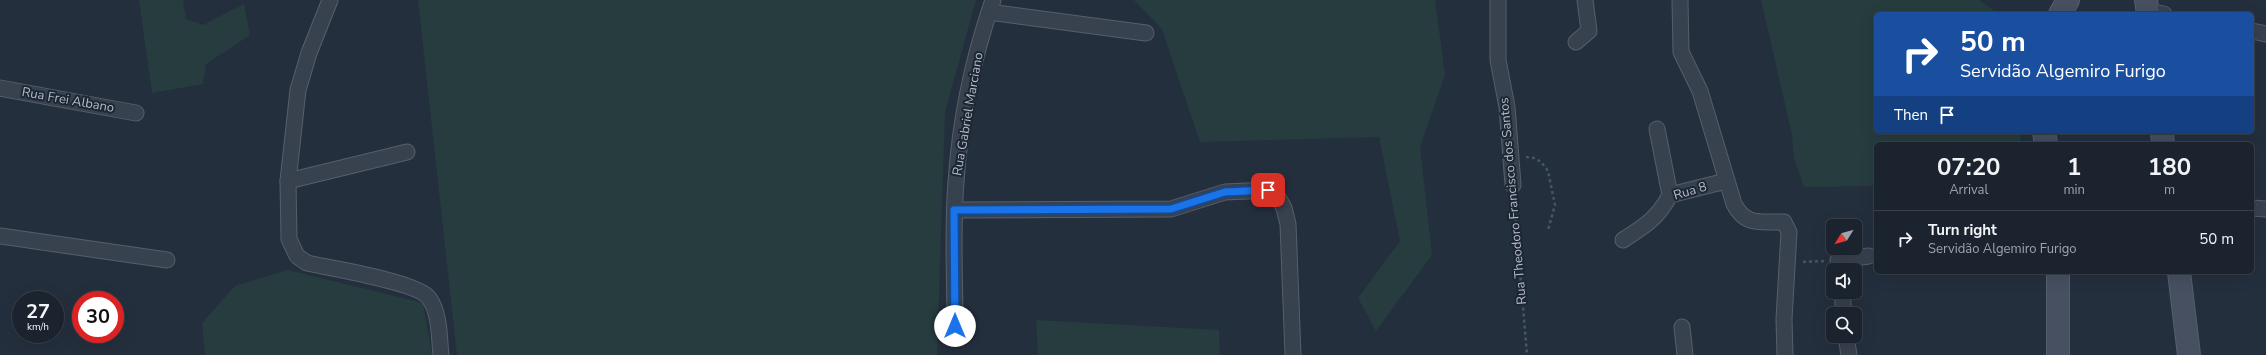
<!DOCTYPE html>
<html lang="en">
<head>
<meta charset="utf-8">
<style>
  body { margin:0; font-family:"Nunito Sans",sans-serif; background:#282f3a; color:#f1f3f6; height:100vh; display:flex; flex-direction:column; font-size:15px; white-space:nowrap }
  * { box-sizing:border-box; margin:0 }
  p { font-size:13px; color:#a0a4aa }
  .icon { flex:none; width:22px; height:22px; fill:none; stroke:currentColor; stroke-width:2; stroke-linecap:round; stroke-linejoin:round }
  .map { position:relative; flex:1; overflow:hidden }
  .details { position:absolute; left:1874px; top:142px; width:380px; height:132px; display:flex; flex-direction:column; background:#1b232e; border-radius:6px; box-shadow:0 4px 16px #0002,0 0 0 1px #39404a }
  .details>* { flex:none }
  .hud { position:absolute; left:1874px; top:12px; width:380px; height:122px; border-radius:6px; box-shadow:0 4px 16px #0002,0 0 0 1px #39404a; background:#1a4fa0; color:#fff; overflow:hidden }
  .needle { width:26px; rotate:233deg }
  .controls { position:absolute; left:1826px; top:219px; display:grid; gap:8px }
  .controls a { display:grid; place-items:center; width:36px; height:36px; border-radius:6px; background:#1b232e; box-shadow:0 4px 16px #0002,0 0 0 1px #39404a; font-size:20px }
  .speed { position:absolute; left:12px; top:291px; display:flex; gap:8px; font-size:20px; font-weight:700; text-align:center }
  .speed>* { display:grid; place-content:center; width:52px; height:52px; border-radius:50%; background:#1b232e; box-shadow:0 4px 16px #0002,0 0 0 1px #39404a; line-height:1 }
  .speed small { font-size:10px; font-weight:400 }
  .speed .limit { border:6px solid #d22; background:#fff; color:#111 }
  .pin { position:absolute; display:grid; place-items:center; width:34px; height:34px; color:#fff; margin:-17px; border-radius:8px; box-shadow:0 2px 6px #0006 }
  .me { position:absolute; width:44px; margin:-22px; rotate:0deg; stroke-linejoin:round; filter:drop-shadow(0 0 3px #0008) }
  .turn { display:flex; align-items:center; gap:14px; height:84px; padding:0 20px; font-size:18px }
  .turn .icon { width:52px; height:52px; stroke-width:2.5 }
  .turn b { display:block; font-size:28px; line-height:34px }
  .then { display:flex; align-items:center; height:38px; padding:0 20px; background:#0003; gap:8px; font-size:15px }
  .eta { display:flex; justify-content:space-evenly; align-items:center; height:68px; text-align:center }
  .eta b { font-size:24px; font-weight:700; line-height:28px }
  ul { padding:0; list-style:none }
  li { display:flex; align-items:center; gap:12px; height:56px; padding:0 20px; border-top:1px solid #39404a }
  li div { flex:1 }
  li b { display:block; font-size:15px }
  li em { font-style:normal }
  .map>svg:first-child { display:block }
  .green { fill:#263c3f }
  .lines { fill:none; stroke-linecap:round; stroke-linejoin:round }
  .street-casing { stroke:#565f6c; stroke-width:17 }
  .secondary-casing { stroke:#565f6c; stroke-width:24 }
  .path { stroke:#44595c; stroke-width:2.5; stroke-dasharray:3 3; stroke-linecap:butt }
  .street { stroke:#38414e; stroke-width:15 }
  .secondary { stroke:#465061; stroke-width:22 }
  .route-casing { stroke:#114b97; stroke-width:10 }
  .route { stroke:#1a73e8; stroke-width:7 }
  .labels { text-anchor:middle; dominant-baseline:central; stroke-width:4; stroke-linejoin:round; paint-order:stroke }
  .street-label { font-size:13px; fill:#b4bcc9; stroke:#1d2633 }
</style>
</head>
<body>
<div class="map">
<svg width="2266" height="355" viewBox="0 0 2266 355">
  <rect width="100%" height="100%" fill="#242f3e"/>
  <g class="green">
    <polygon points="139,0 185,0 183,1 186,19 203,25 244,4 250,35 206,64 203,84 152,93"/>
    <polygon points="418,0 976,0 945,112 937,355 457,355"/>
    <polygon points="1134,0 1435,0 1445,75 1420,147 1432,255 1376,331 1358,298 1400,241 1379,137 1200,142 1162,29"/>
    <polygon points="1761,0 1979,0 1999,14 1876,14 1876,132 2020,132 2021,144 1876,144 1876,186 1804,187 1794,158 1792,135"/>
    <polygon points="288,270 423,303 432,355 205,355 202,323 235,286"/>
    <polygon points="1036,320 1219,330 1220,355 1038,355"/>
  </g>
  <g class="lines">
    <g class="street-casing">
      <g id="street">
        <path d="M 330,0 L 309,53 L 298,90 L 288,181 L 289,239 L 297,256 L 307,263 C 330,268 418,282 429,298 C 440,313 439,337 441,355"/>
        <polyline points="1498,0 1498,60 1507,107 1513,185"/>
        <path d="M 1680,0 L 1681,52 L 1700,91 L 1734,204 C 1746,227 1761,221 1784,222 L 1789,232 L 1784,319 L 1785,355"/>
        <polyline points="2147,11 2164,14"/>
        <polyline points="989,12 1146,33"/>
        <polyline points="2252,31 2266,34"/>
        <polyline points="1576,42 1589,31 1585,0"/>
        <polyline points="0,88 136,113"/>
        <polyline points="1657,129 1670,195"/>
        <polyline points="288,181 407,152"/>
        <polyline points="2252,208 2266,209"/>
        <polyline points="955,210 1171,209 1225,192 1268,190 1276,194 1284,208 1288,224 1293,355"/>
        <polyline points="0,236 167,260"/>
        <path d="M 1623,240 C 1645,226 1658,218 1670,195 L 1726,181"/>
        <polyline points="1839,270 1838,260 1869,256"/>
        <polyline points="1842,292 1844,314"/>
        <path d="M 955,326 C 955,278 952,230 956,182 C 960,121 973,58 993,0"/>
        <polyline points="1682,327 1685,355"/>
        <polyline points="1846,336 1849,355"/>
      </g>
    </g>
    <g class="secondary-casing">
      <g id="secondary">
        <polyline points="2146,0 2148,14"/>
        <polyline points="2060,14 2068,0"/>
        <polyline points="2044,132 2046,144"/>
        <polyline points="2162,132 2163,144"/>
        <polyline points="2058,272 2058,355"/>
        <polyline points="2179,272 2189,355"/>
      </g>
    </g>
    <g class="path">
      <polyline points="1526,157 1534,158 1541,162 1548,171 1555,205 1548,230"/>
      <polyline points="1514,200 1527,355"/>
      <polyline points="1803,262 1824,261"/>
    </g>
    <use href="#street" class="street"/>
    <use href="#secondary" class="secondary"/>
  </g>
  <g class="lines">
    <g class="route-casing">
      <polyline id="route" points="955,326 954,210 1171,209 1225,192 1268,190"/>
    </g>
    <use href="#route" class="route"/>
  </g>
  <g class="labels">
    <g class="street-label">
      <text transform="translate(68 100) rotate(10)">Rua Frei Albano</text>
      <text transform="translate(968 114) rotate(-80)">Rua Gabriel Marciano</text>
      <text transform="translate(1690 191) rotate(-17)">Rua 8</text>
      <text transform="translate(1513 201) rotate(-95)">Rua Theodoro Francisco dos Santos</text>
    </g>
  </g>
</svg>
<div class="controls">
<a><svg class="needle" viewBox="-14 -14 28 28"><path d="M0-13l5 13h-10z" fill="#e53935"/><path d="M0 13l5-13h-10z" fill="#a0a4aa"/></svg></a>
<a><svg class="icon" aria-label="sound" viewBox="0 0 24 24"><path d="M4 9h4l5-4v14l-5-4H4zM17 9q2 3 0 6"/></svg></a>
<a><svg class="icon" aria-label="search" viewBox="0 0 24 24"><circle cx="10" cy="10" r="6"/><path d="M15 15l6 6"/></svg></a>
</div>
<div class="speed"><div>27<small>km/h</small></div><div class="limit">30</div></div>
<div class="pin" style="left:1268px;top:190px;background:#d93025"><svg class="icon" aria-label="arrive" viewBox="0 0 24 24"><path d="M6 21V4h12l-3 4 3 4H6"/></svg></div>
<svg class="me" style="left:955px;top:326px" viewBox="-20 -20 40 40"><circle r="19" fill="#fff"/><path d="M0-13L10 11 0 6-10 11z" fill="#1a73e8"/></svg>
<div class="hud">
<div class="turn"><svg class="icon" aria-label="right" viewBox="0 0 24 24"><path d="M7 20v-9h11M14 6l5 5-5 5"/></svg><div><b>50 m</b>Servidão Algemiro Furigo</div></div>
<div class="then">Then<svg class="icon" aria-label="arrive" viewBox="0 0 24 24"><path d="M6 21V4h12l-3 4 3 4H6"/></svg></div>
</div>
<section class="details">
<div class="eta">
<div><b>07:20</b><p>Arrival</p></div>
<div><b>1</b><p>min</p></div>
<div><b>180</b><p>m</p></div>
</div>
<ul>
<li><svg class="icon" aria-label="right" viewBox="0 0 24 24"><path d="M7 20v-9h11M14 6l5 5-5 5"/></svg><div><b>Turn right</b><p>Servidão Algemiro Furigo</p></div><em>50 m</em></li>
</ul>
</section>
</div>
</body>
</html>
